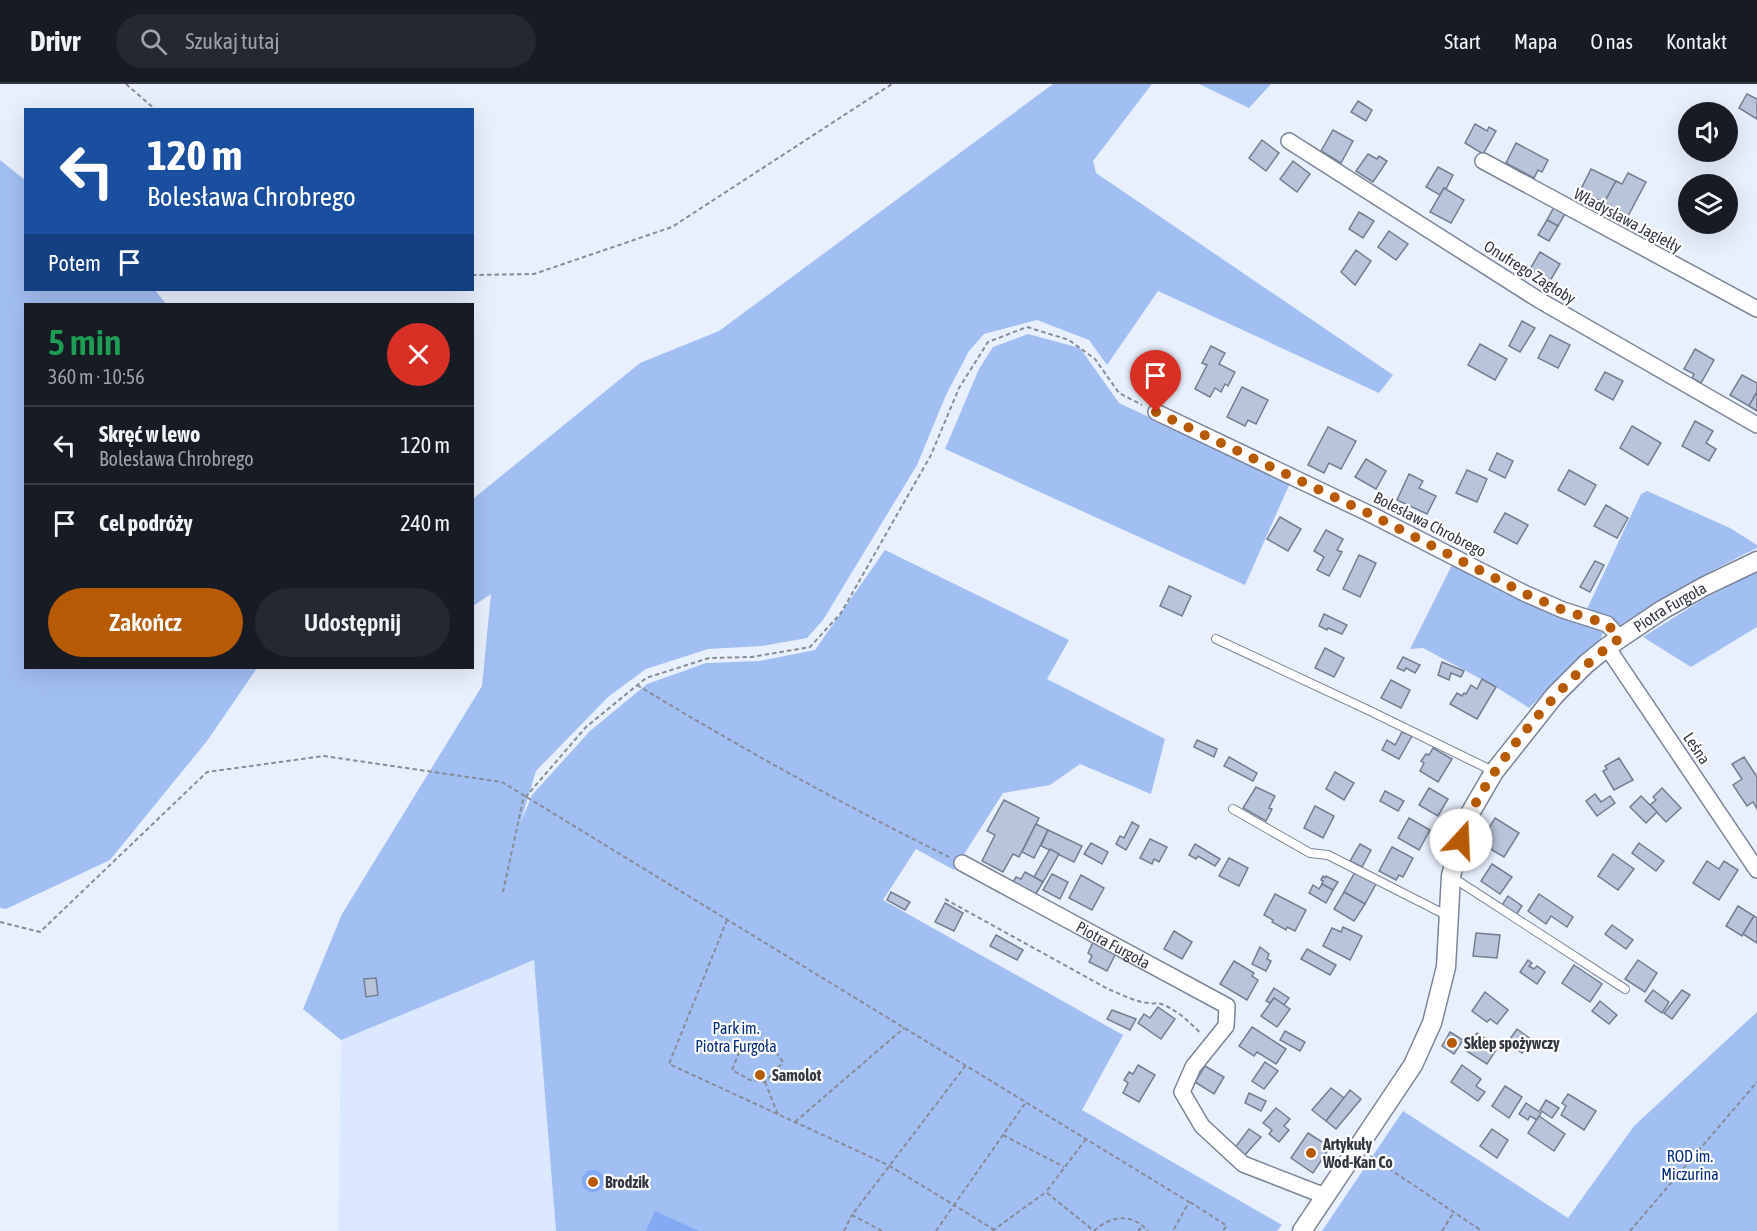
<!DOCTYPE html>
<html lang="pl">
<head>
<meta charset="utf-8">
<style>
  body { margin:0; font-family:"Asap Condensed",sans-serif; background:#242831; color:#f1f3f6; height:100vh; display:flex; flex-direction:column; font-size:22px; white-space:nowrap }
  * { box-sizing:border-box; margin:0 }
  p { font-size:20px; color:#9ea1a6 }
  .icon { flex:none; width:33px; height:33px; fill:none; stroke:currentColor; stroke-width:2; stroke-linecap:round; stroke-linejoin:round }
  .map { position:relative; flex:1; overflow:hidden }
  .side { position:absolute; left:24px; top:219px; width:450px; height:366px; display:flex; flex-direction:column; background:#171b24; border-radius:0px; box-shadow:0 6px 24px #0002 }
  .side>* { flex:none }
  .top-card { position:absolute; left:24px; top:24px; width:450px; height:183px; border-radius:0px; box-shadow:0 6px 24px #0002; background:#1a4fa0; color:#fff; overflow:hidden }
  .buttons { position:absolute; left:1678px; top:18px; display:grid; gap:12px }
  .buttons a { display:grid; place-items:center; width:60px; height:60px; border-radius:50%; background:#171b24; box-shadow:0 6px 24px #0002; font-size:30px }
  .pin { position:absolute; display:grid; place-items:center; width:51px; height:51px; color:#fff; margin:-62px -26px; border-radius:50% 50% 50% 0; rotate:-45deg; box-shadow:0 0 6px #0007 }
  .pin .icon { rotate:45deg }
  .me { position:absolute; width:66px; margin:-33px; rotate:20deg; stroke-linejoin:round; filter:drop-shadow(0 0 4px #0008) }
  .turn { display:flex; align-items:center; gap:21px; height:126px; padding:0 24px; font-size:27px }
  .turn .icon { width:78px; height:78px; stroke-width:2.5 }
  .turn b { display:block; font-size:42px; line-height:51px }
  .then { display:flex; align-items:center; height:57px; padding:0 24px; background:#0003; gap:12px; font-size:22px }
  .round { display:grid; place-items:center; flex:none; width:63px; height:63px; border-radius:32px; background:#242831 }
  .summary { display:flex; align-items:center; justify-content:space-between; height:102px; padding:0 24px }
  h1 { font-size:36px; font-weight:600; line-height:45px; color:#1e9e55 }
  .cta { display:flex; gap:12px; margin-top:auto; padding:12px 24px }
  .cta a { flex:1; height:69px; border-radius:36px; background:#b75a06; color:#fff; font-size:24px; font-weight:600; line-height:69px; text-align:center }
  .cta a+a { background:#242831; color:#f1f3f6 }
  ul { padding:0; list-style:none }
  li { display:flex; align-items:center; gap:18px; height:78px; padding:0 24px; border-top:2px solid #363941 }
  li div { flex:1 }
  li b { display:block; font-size:22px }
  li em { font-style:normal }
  header { display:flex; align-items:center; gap:36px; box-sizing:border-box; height:84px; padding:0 30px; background:#171b24; border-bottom:2px solid #363941 }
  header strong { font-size:28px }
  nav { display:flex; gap:33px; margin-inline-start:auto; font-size:21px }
  .search { width:420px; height:54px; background:#242831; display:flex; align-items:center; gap:15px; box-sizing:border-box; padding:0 21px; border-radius:33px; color:#9ea1a6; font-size:22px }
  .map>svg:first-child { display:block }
  .built { fill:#dbe8ff }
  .green { fill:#a2bff3 }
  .water { fill:#83aaf3 }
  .building { fill:#b8c4d9; stroke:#737e91; stroke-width:1.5 }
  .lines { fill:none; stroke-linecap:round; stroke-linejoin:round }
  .service-casing { stroke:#7b8599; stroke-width:10 }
  .minor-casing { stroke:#7b8599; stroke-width:18 }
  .tertiary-casing { stroke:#7b8599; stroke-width:21 }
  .path { stroke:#878c97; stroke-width:2; stroke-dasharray:4.5 3; stroke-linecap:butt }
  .service { stroke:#fff; stroke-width:8 }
  .minor { stroke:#fff; stroke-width:15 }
  .tertiary { stroke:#fff; stroke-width:18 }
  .route { stroke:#b75a06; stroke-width:10; stroke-dasharray:0 18 }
  .poi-dot { fill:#b75a06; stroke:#fff; stroke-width:2 }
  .labels { text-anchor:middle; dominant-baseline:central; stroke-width:4.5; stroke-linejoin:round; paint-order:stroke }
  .street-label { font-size:16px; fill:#333740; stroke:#fff }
  .park-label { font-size:16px; fill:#032b7d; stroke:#fff }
  .poi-label { font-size:16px; font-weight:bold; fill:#333740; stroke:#fff; text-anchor:start }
</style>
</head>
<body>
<header>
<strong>Drivr</strong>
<div class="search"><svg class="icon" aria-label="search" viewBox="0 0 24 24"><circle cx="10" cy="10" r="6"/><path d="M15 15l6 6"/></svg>Szukaj tutaj</div>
<nav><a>Start</a><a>Mapa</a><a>O nas</a><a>Kontakt</a></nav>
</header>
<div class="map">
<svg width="1757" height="1147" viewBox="0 0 1757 1147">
  <rect width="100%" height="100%" fill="#e9f0fd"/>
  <polygon class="built" points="534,875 556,1147 338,1147 341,956"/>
  <g class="green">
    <polygon points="1053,0 1152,0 1093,77 1096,89 1393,291 1379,309 1158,207 1107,281 1089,256 1037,236 984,250 969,267 946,311 917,381 823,536 807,554 762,562 708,565 646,585 608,613 536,687 520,740 532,711 590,647 647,600 706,579 759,577 815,566 885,466 1069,556 1047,595 1165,655 1151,710 1080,680 1050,701 1003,709 954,786 916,765 883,816 1123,951 1082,1026 1282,1141 1277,1147 556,1147 534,876 341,956 303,925 342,830 482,602 491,510 473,522 473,415 640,279 719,247"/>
    <polygon points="1199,0 1271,0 1249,24"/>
    <polygon points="0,76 25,96 26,206 155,206 166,220 26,220 26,584 257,584 207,657 110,776 6,825 0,824"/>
    <polygon points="1028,250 1080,264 1119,319 1290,399 1245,501 945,365 979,285 993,263"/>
    <path d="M 1647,407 L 1730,444 L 1757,461 L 1757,464 C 1709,487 1665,512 1621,541 L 1587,525 L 1641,410 Z"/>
    <polygon points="1452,481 1603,548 1601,554 1529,624 1496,603 1423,564 1410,565"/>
    <polygon points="1757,487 1757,543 1691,583 1643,553 1702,516"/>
    <polygon points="1757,928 1757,1147 1322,1147 1403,1027 1568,1134 1634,1042"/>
  </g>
  <g class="water">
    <circle cx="593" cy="1097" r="11"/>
    <polygon points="655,1127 699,1147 646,1147"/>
  </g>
  <g class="building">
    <polygon points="1747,10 1757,15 1757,35 1739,24"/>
    <polygon points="1358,17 1372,26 1366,37 1351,28"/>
    <polygon points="1475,40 1487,47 1489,43 1496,47 1483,70 1465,59"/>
    <polygon points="1333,46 1353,57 1341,79 1321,67"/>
    <polygon points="1262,56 1279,69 1266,87 1249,74"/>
    <polygon points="1516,59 1548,76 1542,88 1538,86 1534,94 1506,79"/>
    <polygon points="1368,70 1377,75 1379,72 1387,77 1373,98 1356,87"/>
    <polygon points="1293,77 1310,90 1297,108 1280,95"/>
    <polygon points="1438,83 1453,91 1446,105 1444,104 1440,111 1426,103"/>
    <polygon points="1591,85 1616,97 1604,119 1580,107"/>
    <polygon points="1628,89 1646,98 1628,132 1604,119 1616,97 1622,100"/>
    <polygon points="1444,104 1464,116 1451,139 1430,128"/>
    <polygon points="1554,123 1565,130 1558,142 1547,136"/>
    <polygon points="1359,128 1374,137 1363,154 1349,145"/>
    <polygon points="1547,136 1558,142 1549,157 1538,151"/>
    <polygon points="1389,147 1408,160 1396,176 1378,163"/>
    <polygon points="1356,166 1371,177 1355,201 1341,188"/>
    <polygon points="1540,168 1560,180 1550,197 1530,185"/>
    <polygon points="1522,237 1535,244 1520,268 1509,262"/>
    <polygon points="1550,251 1570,261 1558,284 1538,274"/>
    <polygon points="1480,260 1507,275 1495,296 1468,281"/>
    <polygon points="1211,262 1225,269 1219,280 1235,288 1228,302 1225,300 1221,308 1215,304 1210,313 1195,305 1207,281 1202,279"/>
    <polygon points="1695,265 1714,276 1701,299 1692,294 1694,290 1684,285"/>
    <polygon points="1605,288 1623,297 1613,316 1595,306"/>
    <polygon points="1742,291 1757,299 1757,308 1749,322 1730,311"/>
    <polygon points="1242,303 1268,316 1256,340 1248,336 1245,342 1227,333"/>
    <polygon points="1757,308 1757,327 1749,322"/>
    <polygon points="1695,337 1713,347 1706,359 1716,365 1709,377 1682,362"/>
    <polygon points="1632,342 1661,359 1648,381 1620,364"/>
    <polygon points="1328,343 1356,357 1341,385 1329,379 1324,389 1308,381"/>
    <polygon points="1497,369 1513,377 1505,394 1489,386"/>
    <polygon points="1366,375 1386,387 1376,405 1355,393"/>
    <polygon points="1467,386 1487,395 1477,418 1456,409"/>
    <polygon points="1569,386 1596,401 1585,421 1558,406"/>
    <polygon points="1409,390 1423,397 1419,404 1436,412 1427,430 1397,416"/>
    <polygon points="1606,421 1628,434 1617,454 1594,442"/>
    <polygon points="1505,429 1528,441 1517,460 1494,448"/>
    <polygon points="1280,433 1301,445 1288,467 1267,455"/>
    <polygon points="1326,446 1343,455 1337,466 1342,468 1329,492 1317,486 1324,473 1314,467"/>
    <polygon points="1359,471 1376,479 1360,513 1343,505"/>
    <polygon points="1595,477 1604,481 1590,508 1580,503"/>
    <polygon points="1169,502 1191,512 1182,532 1160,522"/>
    <polygon points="1324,530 1347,541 1342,550 1328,544 1327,546 1319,542"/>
    <polygon points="1325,564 1344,574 1334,593 1315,584"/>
    <polygon points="1403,573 1420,581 1415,589 1406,584 1404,587 1397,584"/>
    <polygon points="1442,578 1464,587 1461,593 1451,589 1449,596 1438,591"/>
    <polygon points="1482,595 1496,603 1477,635 1450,620 1457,609 1462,612 1464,609 1466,610 1471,601 1477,605"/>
    <polygon points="1391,596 1410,606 1401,624 1381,614"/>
    <polygon points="1402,648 1412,652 1399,675 1382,666 1387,656 1395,661"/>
    <polygon points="1197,656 1217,665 1214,673 1194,663"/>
    <polygon points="1433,664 1452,675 1438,698 1420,687 1424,679 1421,677 1426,670 1429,671"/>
    <polygon points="1229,673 1257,689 1253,697 1224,682"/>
    <polygon points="1744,673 1757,693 1757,725 1753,718 1747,722 1733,701 1742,695 1732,680"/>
    <polygon points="1619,674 1633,696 1614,706 1603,687 1607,685 1605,682"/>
    <polygon points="1335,688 1354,699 1344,716 1326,705"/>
    <polygon points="1256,703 1275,712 1269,724 1272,725 1266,737 1243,724"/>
    <polygon points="1429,704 1448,715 1438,732 1419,721"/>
    <polygon points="1662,704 1681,724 1666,738 1650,721 1656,716 1653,713"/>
    <polygon points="1385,707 1404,717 1398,727 1380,717"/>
    <polygon points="1595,710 1601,718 1610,712 1615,719 1597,732 1586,717"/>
    <polygon points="1641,712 1657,728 1646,739 1630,723"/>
    <polygon points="1004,716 1039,734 1019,773 1013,770 1003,788 982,777 995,751 987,747"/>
    <polygon points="1315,722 1334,732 1323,754 1304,744"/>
    <polygon points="1409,734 1430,746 1419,766 1398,754"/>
    <polygon points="1495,734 1519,749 1504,773 1480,759"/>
    <polygon points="1132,738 1139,742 1126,766 1116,760 1120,752 1124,754"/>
    <polygon points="1036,740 1048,746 1034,774 1022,768"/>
    <polygon points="1048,746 1082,762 1074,778 1041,762"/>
    <polygon points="1150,755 1167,763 1159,778 1154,775 1152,780 1140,774"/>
    <polygon points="1091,759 1108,768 1102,780 1084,770"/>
    <polygon points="1639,759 1664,777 1656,787 1632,769"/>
    <polygon points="1195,760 1220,775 1215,782 1198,772 1196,775 1189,771"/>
    <polygon points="1360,760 1371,766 1362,783 1350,777"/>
    <polygon points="1392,763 1413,774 1403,793 1399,791 1396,796 1379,787"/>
    <polygon points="1050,765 1059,770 1043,798 1034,793"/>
    <polygon points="1613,770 1634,785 1618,806 1598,792"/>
    <polygon points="1229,774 1248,784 1239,802 1219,792"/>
    <polygon points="1707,777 1719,785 1724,777 1738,786 1719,816 1693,799"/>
    <polygon points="1492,780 1512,793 1500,810 1481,797"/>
    <polygon points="1025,788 1043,798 1034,813 1012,800 1016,793 1021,795"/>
    <polygon points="1355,788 1376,800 1365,820 1344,808"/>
    <polygon points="1052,790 1068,798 1060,815 1043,806"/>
    <polygon points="1081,791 1104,804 1092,826 1069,814"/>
    <polygon points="1323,792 1325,794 1326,792 1338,798 1333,806 1322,800 1323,797 1321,796"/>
    <polygon points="1322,800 1333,806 1326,819 1309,809 1313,801 1319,805"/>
    <polygon points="891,808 910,818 905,826 887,816"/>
    <polygon points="1344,808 1365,820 1354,837 1334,825"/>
    <polygon points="1275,810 1306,826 1295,847 1287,843 1286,846 1272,838 1273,836 1264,831"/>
    <polygon points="1539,810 1573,833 1567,843 1551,832 1546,840 1528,827"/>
    <polygon points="1508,812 1522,822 1516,831 1502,821"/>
    <polygon points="945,819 963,829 954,847 935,838"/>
    <polygon points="1738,822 1754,832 1742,852 1726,842"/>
    <polygon points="1754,832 1757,834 1757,859 1743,850"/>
    <polygon points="1612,841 1633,856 1626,865 1605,850"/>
    <polygon points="1343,843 1362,852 1350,876 1323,862 1332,844 1341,848"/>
    <polygon points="1174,847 1192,858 1182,875 1164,865"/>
    <polygon points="1476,849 1500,851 1497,874 1473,872"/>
    <polygon points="996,851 1023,866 1017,876 990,862"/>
    <polygon points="1093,858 1116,869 1107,887 1089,878 1092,872 1088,869"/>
    <polygon points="1260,863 1269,870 1267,875 1271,877 1266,887 1252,880"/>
    <polygon points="1307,865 1336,881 1330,891 1301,875"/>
    <polygon points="1528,876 1532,879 1529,882 1534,885 1537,882 1545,888 1537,900 1520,888"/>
    <polygon points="1638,876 1657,889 1645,908 1625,895"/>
    <polygon points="1234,877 1254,889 1252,892 1258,896 1247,916 1220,900"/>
    <polygon points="1574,881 1602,900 1590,918 1562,899"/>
    <polygon points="376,894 378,911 366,913 364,895"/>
    <polygon points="1274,904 1289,914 1284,921 1274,914 1270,919 1266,917"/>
    <polygon points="1653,906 1669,918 1662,929 1645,917"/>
    <polygon points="1682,906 1690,911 1672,935 1664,929"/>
    <polygon points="1485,908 1508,926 1497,940 1490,935 1487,938 1472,927"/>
    <polygon points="1274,914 1290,925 1277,943 1261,932"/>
    <polygon points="1600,917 1617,931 1609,940 1592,927"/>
    <polygon points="1158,923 1175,935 1161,955 1138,939 1144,930 1150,934"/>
    <polygon points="1112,926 1136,935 1130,946 1107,935"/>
    <polygon points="1252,943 1286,965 1276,980 1257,968 1254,972 1239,962"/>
    <polygon points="1517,945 1532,956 1522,969 1507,959"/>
    <polygon points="1285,947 1305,958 1300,967 1280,956"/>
    <polygon points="1450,948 1463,956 1454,970 1442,962"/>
    <polygon points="1477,949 1498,963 1487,980 1465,966"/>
    <polygon points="1265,978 1278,987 1264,1005 1252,997"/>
    <polygon points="1138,981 1155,991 1139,1018 1123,1009 1128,999 1124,996 1129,988 1133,990"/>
    <polygon points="1462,981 1481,995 1476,1002 1485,1008 1478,1017 1451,998"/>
    <polygon points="1205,982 1224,993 1214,1010 1195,998"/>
    <polygon points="1505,1002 1522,1013 1509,1034 1492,1022"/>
    <polygon points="1331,1004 1344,1014 1326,1037 1312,1026"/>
    <polygon points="1350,1006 1361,1015 1336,1045 1326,1037"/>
    <polygon points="1249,1009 1266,1017 1261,1027 1245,1019"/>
    <polygon points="1568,1010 1596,1027 1584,1046 1561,1031 1566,1022 1562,1019"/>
    <polygon points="1546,1016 1559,1024 1552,1034 1540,1026"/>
    <polygon points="1526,1019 1541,1029 1537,1036 1530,1032 1528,1036 1519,1030"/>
    <polygon points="1276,1024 1290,1035 1284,1042 1289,1046 1279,1058 1269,1050 1272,1046 1263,1039"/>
    <polygon points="1539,1032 1565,1050 1554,1067 1528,1049"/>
    <polygon points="1249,1045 1261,1053 1244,1072 1234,1065"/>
    <polygon points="1492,1045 1508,1056 1497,1074 1480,1062"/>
    <polygon points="1308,1049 1330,1063 1313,1089 1291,1074"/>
  </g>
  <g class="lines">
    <g class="service-casing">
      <g id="service">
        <polyline points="1216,555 1368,626 1493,687"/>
        <polyline points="1233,725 1310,769 1328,771 1448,832"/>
        <polyline points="1452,793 1625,905"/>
      </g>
    </g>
    <g class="minor-casing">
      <g id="minor">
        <polyline points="1289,57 1539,216 1757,341"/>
        <polyline points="1483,77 1757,225"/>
        <polyline points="1156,328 1372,431 1526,510 1563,526 1607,540 1620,554"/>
        <polyline points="1607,563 1757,786"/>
        <path id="s1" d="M 962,779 L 1227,922 L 1226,942 L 1193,983 L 1182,1008 L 1202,1042 L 1243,1080 L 1325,1112"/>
      </g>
    </g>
    <g class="tertiary-casing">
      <g id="tertiary">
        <path id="s2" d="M 1302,1147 L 1413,981 L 1432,939 L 1446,883 L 1451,792 L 1465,738 L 1494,688 L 1555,611 L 1586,580 L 1607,563 L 1662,526 L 1705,502 L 1757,477"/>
      </g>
    </g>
    <g class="path">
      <polyline points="126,0 156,26"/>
      <polyline points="472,191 534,190 672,143 892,0"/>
      <path d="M 637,601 C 739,663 842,720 949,773"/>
      <polyline points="503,808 523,716 586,643 646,594 709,574 752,573 810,563 841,529 931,371 959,304 988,258 1027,243 1069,256 1095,275 1119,309 1142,321"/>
      <path d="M 945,815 L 1108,905 C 1121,910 1135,918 1149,919 C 1150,920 1157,919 1158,919 C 1174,923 1191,939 1201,950"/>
      <polyline points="727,836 669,980 888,1081 954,1121 1026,1018"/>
      <polyline points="0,838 40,848 207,688 324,672 502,698 1189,1118 1173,1147"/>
      <polygon points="767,956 783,978 765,998 750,996 732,986 741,964"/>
      <polyline points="765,998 778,1031"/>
      <polyline points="795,1038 904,944"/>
      <polyline points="1003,1051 1064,1083"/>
      <polyline points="1086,1055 1046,1108 1094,1147"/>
      <polyline points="1370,1072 1482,1147"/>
      <polyline points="1190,1118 1227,1142 1222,1147"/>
      <polyline points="844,1147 852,1131"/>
      <polyline points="882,1147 852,1131 966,981"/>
      <polyline points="936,1147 954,1121 996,1147"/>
      <polyline points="992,1147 1046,1108"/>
      <path d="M 1094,1147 C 1111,1131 1132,1129 1148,1147"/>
      <polyline points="1138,1147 1143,1141"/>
      <polyline points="1442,1147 1454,1128"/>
      <polyline points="1630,1147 1757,998"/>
    </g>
    <use href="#service" class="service"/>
    <use href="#minor" class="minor"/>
    <use href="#tertiary" class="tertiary"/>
  </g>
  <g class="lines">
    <path class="route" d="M 1156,328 L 1372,431 L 1526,510 L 1563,526 L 1607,540 L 1620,554 C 1578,584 1546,621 1514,661 C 1493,690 1470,721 1461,756"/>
  </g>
  <g class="poi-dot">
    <circle cx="1452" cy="959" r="6"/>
    <circle cx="760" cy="991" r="6"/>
    <circle cx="1311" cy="1069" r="6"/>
    <circle cx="593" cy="1098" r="6"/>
  </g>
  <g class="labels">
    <g class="street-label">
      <text transform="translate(1628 136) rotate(28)">Władysława Jagiełły</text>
      <text transform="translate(1530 188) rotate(32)">Onufrego Zagłoby</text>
      <text transform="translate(1430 440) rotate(27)">Bolesława Chrobrego</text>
      <text stroke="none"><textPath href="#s2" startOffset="752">Piotra Furgoła</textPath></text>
      <text transform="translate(1697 664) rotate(56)">Leśna</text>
      <text stroke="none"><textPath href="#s1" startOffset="172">Piotra Furgoła</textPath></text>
    </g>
    <g class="park-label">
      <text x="736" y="944">Park im.<tspan x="736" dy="18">Piotra Furgoła</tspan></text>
      <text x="1690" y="1072">ROD im.<tspan x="1690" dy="18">Miczurina</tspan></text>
    </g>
    <g class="poi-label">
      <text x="1464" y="959">Sklep spożywczy</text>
      <text x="772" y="991">Samolot</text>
      <text x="1323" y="1060">Artykuły<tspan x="1323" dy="18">Wod-Kan Co</tspan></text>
      <text x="605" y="1098">Brodzik</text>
    </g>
  </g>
</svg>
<div class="buttons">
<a><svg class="icon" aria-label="sound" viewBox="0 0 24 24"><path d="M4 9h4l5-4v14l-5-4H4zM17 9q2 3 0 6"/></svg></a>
<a><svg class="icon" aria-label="layers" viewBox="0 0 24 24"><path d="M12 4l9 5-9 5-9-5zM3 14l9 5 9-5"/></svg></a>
</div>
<div class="pin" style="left:1156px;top:328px;background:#d93025"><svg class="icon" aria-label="arrive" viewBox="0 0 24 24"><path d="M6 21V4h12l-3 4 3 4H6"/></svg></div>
<svg class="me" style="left:1461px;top:756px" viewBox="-20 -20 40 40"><circle r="19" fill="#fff"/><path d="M0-13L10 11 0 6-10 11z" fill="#b75a06"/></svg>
<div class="top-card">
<div class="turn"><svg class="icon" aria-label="left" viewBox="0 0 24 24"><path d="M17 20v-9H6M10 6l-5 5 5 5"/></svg><div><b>120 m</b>Bolesława Chrobrego</div></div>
<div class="then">Potem<svg class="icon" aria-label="arrive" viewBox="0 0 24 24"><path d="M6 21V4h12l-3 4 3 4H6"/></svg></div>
</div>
<section class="side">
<div class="summary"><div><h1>5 min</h1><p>360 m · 10:56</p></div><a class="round" style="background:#d93025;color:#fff"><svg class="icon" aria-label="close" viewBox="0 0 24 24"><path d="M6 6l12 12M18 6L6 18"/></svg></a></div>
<ul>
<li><svg class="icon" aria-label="left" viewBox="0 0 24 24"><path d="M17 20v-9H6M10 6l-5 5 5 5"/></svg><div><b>Skręć w lewo</b><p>Bolesława Chrobrego</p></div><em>120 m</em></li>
<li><svg class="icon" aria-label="arrive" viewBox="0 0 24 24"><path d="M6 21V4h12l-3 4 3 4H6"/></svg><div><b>Cel podróży</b></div><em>240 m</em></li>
</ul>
<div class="cta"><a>Zakończ</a><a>Udostępnij</a></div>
</section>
</div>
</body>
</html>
